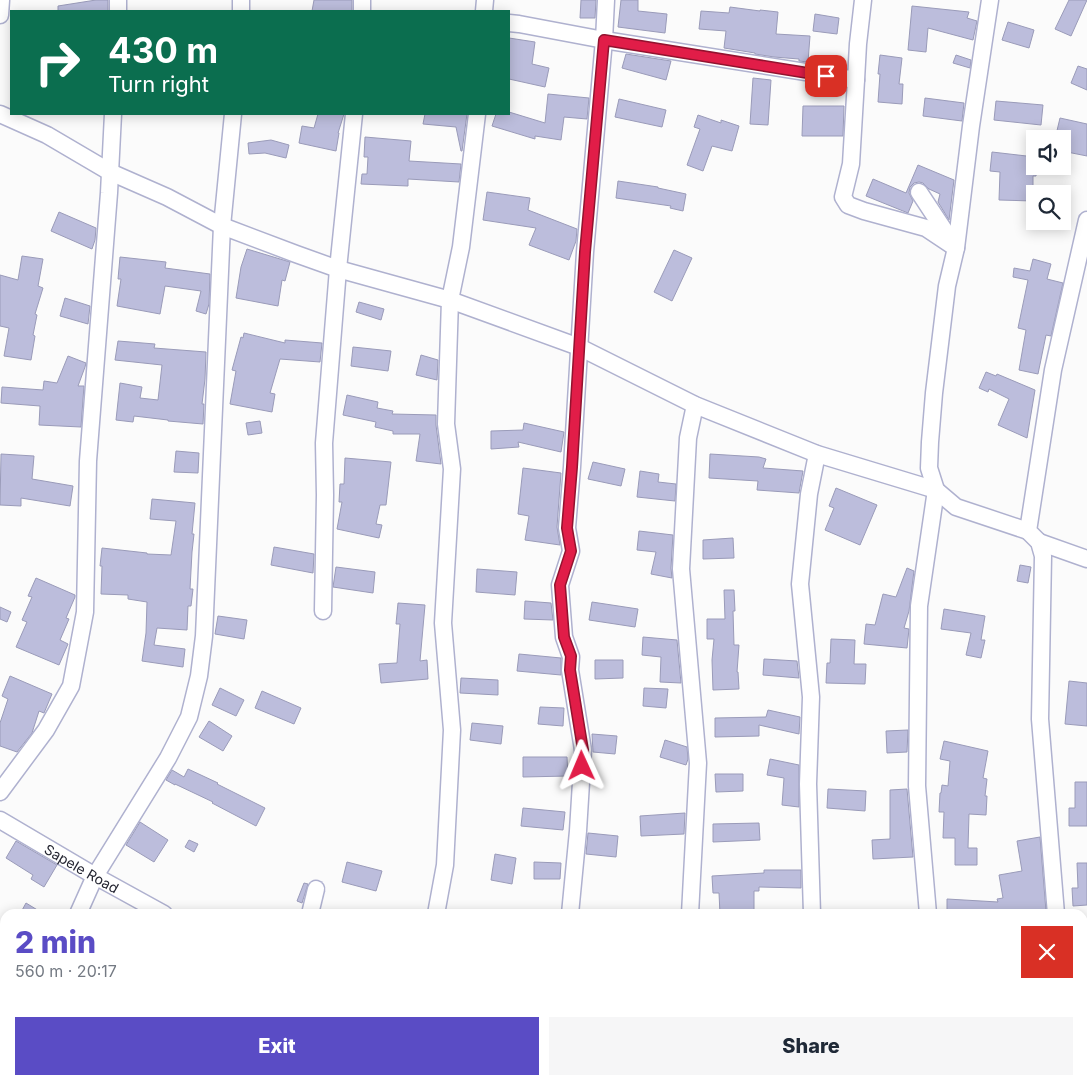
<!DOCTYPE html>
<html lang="en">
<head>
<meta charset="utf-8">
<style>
  body { margin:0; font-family:Inter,sans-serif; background:#f6f6f7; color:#1f2937; height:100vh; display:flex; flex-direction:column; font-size:19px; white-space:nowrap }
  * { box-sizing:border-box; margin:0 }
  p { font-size:16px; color:#747a83 }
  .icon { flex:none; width:28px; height:28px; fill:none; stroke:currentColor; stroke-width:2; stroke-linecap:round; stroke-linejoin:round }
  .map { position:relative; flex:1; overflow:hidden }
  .panel { position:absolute; left:0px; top:909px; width:1088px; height:176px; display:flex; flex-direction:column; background:#fff; border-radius:15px 15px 0 0; box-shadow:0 2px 12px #0003 }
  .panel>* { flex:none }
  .guide { position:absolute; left:10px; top:10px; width:500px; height:105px; border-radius:0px; box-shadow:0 2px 12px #0003; background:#0b6e4f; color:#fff; overflow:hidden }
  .buttons { position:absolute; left:1026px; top:130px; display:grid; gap:10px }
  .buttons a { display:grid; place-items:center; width:45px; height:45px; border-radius:0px; background:#fff; box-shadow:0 2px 12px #0003; font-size:25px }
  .pin { position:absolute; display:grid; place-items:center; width:42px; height:42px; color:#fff; margin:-21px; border-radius:10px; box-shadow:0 2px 8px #0006 }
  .me { position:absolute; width:55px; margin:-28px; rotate:359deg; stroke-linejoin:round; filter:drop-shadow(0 0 4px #0008) }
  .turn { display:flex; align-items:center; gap:18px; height:105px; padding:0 15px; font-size:22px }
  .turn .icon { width:65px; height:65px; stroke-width:2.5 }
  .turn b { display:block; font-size:35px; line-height:42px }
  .round { display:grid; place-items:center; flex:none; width:52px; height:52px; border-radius:0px; background:#f6f6f7 }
  .headline { display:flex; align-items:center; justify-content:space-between; height:85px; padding:0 15px }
  h1 { font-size:30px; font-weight:800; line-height:38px; color:#5a4cc5 }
  .primary-button { display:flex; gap:10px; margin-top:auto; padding:10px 15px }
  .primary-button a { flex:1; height:58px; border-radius:0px; background:#5a4cc5; color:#fff; font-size:20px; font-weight:800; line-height:58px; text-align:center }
  .primary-button a+a { background:#f6f6f7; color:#1f2937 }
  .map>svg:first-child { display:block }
  .building { fill:#bcbddc; stroke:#9a9bb9 }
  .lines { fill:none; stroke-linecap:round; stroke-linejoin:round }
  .minor-casing { stroke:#afb1cf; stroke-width:19 }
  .minor { stroke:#fff; stroke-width:16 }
  .route-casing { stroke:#92132f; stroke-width:12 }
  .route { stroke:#e11d48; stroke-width:9 }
  .labels { text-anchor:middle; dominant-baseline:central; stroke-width:4; stroke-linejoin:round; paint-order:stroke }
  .street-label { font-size:14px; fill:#242531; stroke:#fff }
</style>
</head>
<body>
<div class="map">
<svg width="1087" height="1084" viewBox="0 0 1087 1084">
  <rect width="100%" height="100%" fill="#fbfbfb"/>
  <g class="building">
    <polygon points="96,0 108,0 108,11 58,11 58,6"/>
    <polygon points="314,0 352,0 352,11 312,11"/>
    <polygon points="581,0 596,0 595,18 580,18"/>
    <polygon points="621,0 638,0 638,11 667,14 665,33 618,27"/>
    <polygon points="1069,0 1087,0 1071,36 1055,29"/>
    <polygon points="912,6 969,12 967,18 977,21 973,40 928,28 926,52 908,50"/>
    <polygon points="730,7 760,11 760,10 778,12 776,34 810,36 808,62 799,61 799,59 774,57 755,54 755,53 724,48 726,31 699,29 701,11 729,13"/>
    <polygon points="815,14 839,18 837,34 813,31"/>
    <polygon points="1008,22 1034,30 1029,48 1002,40"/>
    <polygon points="509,38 535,42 532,64 549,68 545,87 509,79"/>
    <polygon points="626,54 671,61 666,80 622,68"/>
    <polygon points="880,55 902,58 899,84 903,84 902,104 878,102 880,74 878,74"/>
    <polygon points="956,55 971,60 970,68 953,63"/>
    <polygon points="1078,66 1087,69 1087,90 1071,83"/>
    <polygon points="753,78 771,80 768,125 750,124"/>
    <polygon points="548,94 589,98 587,119 564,117 561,140 535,136 535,139 492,126 496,114 509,114 509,112 545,123"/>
    <polygon points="925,98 964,103 962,121 923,116"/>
    <polygon points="619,99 666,110 662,127 615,117"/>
    <polygon points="996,101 1043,105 1041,125 994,120"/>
    <polygon points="803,106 844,106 843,136 802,136"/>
    <polygon points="318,114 344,114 338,133 339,133 336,151 299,143 302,126 314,128"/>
    <polygon points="425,114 467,114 462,151 461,151 456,127 423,124"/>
    <polygon points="698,115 721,123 721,120 739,126 732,151 712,146 703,171 687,165 700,129 694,127"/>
    <polygon points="1060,118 1087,124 1087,156 1062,151 1062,139 1055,139"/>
    <polygon points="365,137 411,141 409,161 461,164 459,182 408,179 408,186 361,184 362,174 367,174 368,157 364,157"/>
    <polygon points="271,140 289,145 286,158 265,153 249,154 248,143"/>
    <polygon points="992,152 1035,157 1035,166 1037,166 1036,176 1033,176 1033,201 999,200 1000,172 990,171"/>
    <polygon points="918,165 954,180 949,220 938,202 940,194 929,189 923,183 919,182 914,183 910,187 909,193 913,201 908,213 866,196 873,179 906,193"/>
    <polygon points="618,181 658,187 658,188 686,194 683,211 670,208 671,206 616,198"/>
    <polygon points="487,192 530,198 528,210 577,229 576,241 569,260 529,245 536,228 483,220"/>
    <polygon points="59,212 96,228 95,240 92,249 51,231"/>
    <polygon points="247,249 290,262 285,281 282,280 278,306 236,298 241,267"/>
    <polygon points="674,250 692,258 672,301 654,292"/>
    <polygon points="22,256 43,259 38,286 43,288 35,314 37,315 33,335 35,336 31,360 4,356 9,328 0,326 0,275 18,280"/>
    <polygon points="120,257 166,262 165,268 210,274 209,304 206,314 196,311 201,291 165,286 160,314 117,306 121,279 118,279"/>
    <polygon points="1033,259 1051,264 1047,279 1063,283 1051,336 1046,335 1038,374 1019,370 1026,330 1018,328 1028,280 1013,277 1014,268 1030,271"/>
    <polygon points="65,298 90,306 88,324 60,316"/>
    <polygon points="359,302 384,309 381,320 356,312"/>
    <polygon points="244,333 285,343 285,340 322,343 320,362 280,359 270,393 275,394 272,412 230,404 236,371 232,370 241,337 243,338"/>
    <polygon points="118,341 155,344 154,348 206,352 205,379 202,404 204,404 203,424 168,421 168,420 134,416 133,422 116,420 120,383 142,387 140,398 158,400 162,365 115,360"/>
    <polygon points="353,347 391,351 388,371 351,366"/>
    <polygon points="421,355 438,360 437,380 416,375"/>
    <polygon points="68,356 86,363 85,367 78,386 84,386 81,427 39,425 40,406 1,403 2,387 43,390 44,381 57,383"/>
    <polygon points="986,372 996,376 997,374 1035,390 1027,438 998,425 1009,399 989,389 988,392 979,388"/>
    <polygon points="347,395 378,402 377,408 393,411 392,414 436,415 436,425 441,464 416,461 420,434 393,434 393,431 375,427 376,422 343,415"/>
    <polygon points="260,421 262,433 248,435 246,423"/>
    <polygon points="524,423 564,432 561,452 518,442 519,447 491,449 491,431 523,430"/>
    <polygon points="176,451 199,453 198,473 174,472"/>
    <polygon points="1,454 34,456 32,479 73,486 70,506 21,498 21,506 0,505"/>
    <polygon points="710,454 759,457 766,459 763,468 803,471 799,493 757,490 758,481 709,478"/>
    <polygon points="345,458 391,462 386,505 380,505 376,524 382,525 379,538 337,529 342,502 339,502 340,484 344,484"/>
    <polygon points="593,462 625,469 621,486 588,479"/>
    <polygon points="523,468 561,473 557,527 560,545 525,540 529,516 518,514"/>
    <polygon points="640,471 659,474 658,482 676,484 675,501 637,497"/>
    <polygon points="836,488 877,505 860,545 825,530 834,508 829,506"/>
    <polygon points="152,499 195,503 192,534 194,534 192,552 190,589 193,589 191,606 188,606 187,630 157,628 154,645 185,649 183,667 142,661 146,633 147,602 128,599 128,595 101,594 102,566 100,566 102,548 147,553 147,554 171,555 176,521 150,519"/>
    <polygon points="639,531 673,535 671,568 672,578 651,574 656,552 637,550"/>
    <polygon points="733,538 734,558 703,559 703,540"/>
    <polygon points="274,547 314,554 313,573 271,565"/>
    <polygon points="1020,565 1031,567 1028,583 1017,581"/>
    <polygon points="336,567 375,572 373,593 333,587"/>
    <polygon points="907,568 914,571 909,611 904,628 909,629 907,648 864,644 866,624 875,625 883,594 896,597"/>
    <polygon points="477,569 517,572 515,595 476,592"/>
    <polygon points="36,578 75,595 75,597 66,618 69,619 60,640 68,644 59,665 16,647 27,622 22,620 32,597 28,596"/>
    <polygon points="724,590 734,590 735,611 733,611 734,645 739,645 737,672 738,672 739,689 713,690 712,660 714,639 707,639 707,619 725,619"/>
    <polygon points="525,601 551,603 553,620 524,619"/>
    <polygon points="592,602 638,609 635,627 589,620"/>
    <polygon points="398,603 425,605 420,661 427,660 428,679 381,683 379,664 397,663 400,624 396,624"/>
    <polygon points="0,607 11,612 7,622 0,619"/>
    <polygon points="944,609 985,616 981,640 985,640 981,658 966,655 971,633 941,629"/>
    <polygon points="218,616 247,620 244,639 215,634"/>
    <polygon points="643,637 677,640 681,683 660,682 661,657 642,655"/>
    <polygon points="831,639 855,640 854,664 866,664 865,684 826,683 827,663 830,663"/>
    <polygon points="519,654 561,658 561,675 517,671"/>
    <polygon points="764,659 797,661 799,678 763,675"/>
    <polygon points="595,660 623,660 623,678 595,679"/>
    <polygon points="10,676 52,694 44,713 39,711 32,733 17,752 0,746 0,723 8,699 2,696"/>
    <polygon points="461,678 498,680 498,695 460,693"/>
    <polygon points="1069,681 1087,683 1087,726 1065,724"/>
    <polygon points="220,688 244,700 236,716 212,705"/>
    <polygon points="644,688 668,689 666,708 643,706"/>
    <polygon points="262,691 301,708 294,724 255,708"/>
    <polygon points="540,707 564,708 563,726 538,724"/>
    <polygon points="768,710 800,717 799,734 759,725 759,736 715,737 715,718 766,717"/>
    <polygon points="209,721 232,736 223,751 199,737"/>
    <polygon points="472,723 503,726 501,744 470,740"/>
    <polygon points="908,730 907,752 887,753 886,731"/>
    <polygon points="592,734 617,736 615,754 593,752"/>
    <polygon points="665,740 687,747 688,759 686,765 660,757"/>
    <polygon points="944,741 988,751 983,778 987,779 985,796 987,796 986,815 969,814 968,848 977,848 977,865 955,865 955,838 943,838 944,812 939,812 940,793 941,793 942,785 948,786 950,761 940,759"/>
    <polygon points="523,757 567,757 568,776 523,777"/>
    <polygon points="770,759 799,765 799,807 782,805 784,778 767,775"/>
    <polygon points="188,769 218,783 217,784 265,808 256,826 212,803 213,802 175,784 175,785 166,780 172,770 184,777"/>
    <polygon points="715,774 743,774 743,791 716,792"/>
    <polygon points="1075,782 1087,782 1087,826 1069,826 1069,808 1075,808"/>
    <polygon points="828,789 866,791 865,811 827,808"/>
    <polygon points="907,789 913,857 873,859 872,840 890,839 890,790"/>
    <polygon points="523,808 565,812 563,830 521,826"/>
    <polygon points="685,813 684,834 641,836 640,816"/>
    <polygon points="140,822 168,840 154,862 126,845"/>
    <polygon points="759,823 760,840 713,842 713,824"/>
    <polygon points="588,833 618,836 616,857 586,854"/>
    <polygon points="1040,837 1046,911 1028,914 947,914 947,899 998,902 997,899 1003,898 999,875 1022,871 1017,841"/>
    <polygon points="189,840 198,844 194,852 185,847"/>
    <polygon points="16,841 57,865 44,887 31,879 33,875 6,858"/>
    <polygon points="495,854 516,858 512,884 491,880"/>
    <polygon points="347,862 382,871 376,891 342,882"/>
    <polygon points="534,862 561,863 560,879 534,879"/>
    <polygon points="1077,863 1087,863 1087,905 1073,906 1072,888 1078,888"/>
    <polygon points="764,870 801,870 801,888 759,887 759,891 754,891 754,914 720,914 719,893 713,893 712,876 764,873"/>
    <polygon points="304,883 308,884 302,903 297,901"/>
    <polygon points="26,903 44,914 20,914"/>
  </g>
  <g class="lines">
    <g class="minor-casing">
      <g id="minor">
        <polyline points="118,11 118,0"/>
        <polyline points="241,11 241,0"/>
        <polyline points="362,11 362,0"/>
        <polyline points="484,11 485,0"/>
        <polyline points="0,15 1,0"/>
        <polyline points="509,23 519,24 604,40 856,80 858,44 863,0"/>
        <polyline points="856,80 851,164 843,197 848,205 864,211 926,228 956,248"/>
        <polyline points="0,114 47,135 110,172 167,197 222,226 296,254 338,269 450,300 579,347 695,405 817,454 936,490 956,507 1028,531"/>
        <polyline points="919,192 952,242"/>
        <polyline points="1039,542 1087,559"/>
        <polyline points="323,611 325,495 324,443 338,269 354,114"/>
        <polyline points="0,792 46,730 71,686 85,612 88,461 109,193 113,114"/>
        <path id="s1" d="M 0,820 L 95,876 L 164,914"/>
        <polyline points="78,914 95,876 168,758 189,717 199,676 204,636 222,226 233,114"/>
        <polyline points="310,914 316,889"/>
        <polyline points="436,914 445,865 452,730 443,623 452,469 446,424 450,300 461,247 477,114"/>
        <polyline points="570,914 578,831 583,750 570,670 571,657 564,637 560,585 571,551 567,528 572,467 585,252 604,40 606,0"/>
        <polyline points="690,914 698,763 681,569 688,438 695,405"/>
        <polyline points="812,914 808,784 811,697 800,584 809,494 817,454"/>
        <polyline points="928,914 917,786 919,606 936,490 929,468 930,442 934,393 947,286 956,248 971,126 990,0"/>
        <polyline points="1056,914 1040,719 1043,556 1039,542 1028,531 1053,370 1087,220"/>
        <polyline points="0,1042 5,1035"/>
        <polyline points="509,1080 517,1084"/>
        <polyline points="697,1080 698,1084"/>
        <polyline points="822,1080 822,1084"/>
        <polyline points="939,1080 940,1084"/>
        <polyline points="1065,1080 1065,1084"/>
        <polyline points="117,1084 119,1080"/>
        <polyline points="296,1084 299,1080"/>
      </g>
    </g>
    <use href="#minor" class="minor"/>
  </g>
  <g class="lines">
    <g class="route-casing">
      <polyline id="route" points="582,766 583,750 570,670 571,656 564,637 560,585 571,551 567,528 572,467 585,252 604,40 826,76"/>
    </g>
    <use href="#route" class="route"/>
  </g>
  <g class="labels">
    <g class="street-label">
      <text stroke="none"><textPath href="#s1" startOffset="95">Sapele Road</textPath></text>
    </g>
  </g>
</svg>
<div class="buttons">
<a><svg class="icon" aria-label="sound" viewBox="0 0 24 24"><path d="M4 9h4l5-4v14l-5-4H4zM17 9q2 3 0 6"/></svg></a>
<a><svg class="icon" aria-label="search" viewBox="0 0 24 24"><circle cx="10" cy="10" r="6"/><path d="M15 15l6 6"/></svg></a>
</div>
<div class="pin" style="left:826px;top:76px;background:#d93025"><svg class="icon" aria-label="arrive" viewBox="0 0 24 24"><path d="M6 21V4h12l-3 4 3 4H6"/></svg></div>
<svg class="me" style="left:582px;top:766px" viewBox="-20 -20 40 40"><path d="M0-17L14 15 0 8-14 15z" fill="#e11d48" stroke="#fff" stroke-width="4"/></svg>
<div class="guide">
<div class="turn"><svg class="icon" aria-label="right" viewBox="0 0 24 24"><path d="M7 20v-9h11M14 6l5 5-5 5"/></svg><div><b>430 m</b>Turn right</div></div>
</div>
<section class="panel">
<div class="headline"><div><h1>2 min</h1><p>560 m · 20:17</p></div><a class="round" style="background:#d93025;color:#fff"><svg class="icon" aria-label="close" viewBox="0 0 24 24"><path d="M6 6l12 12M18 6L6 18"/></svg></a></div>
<div class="primary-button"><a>Exit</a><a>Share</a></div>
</section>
</div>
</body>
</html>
